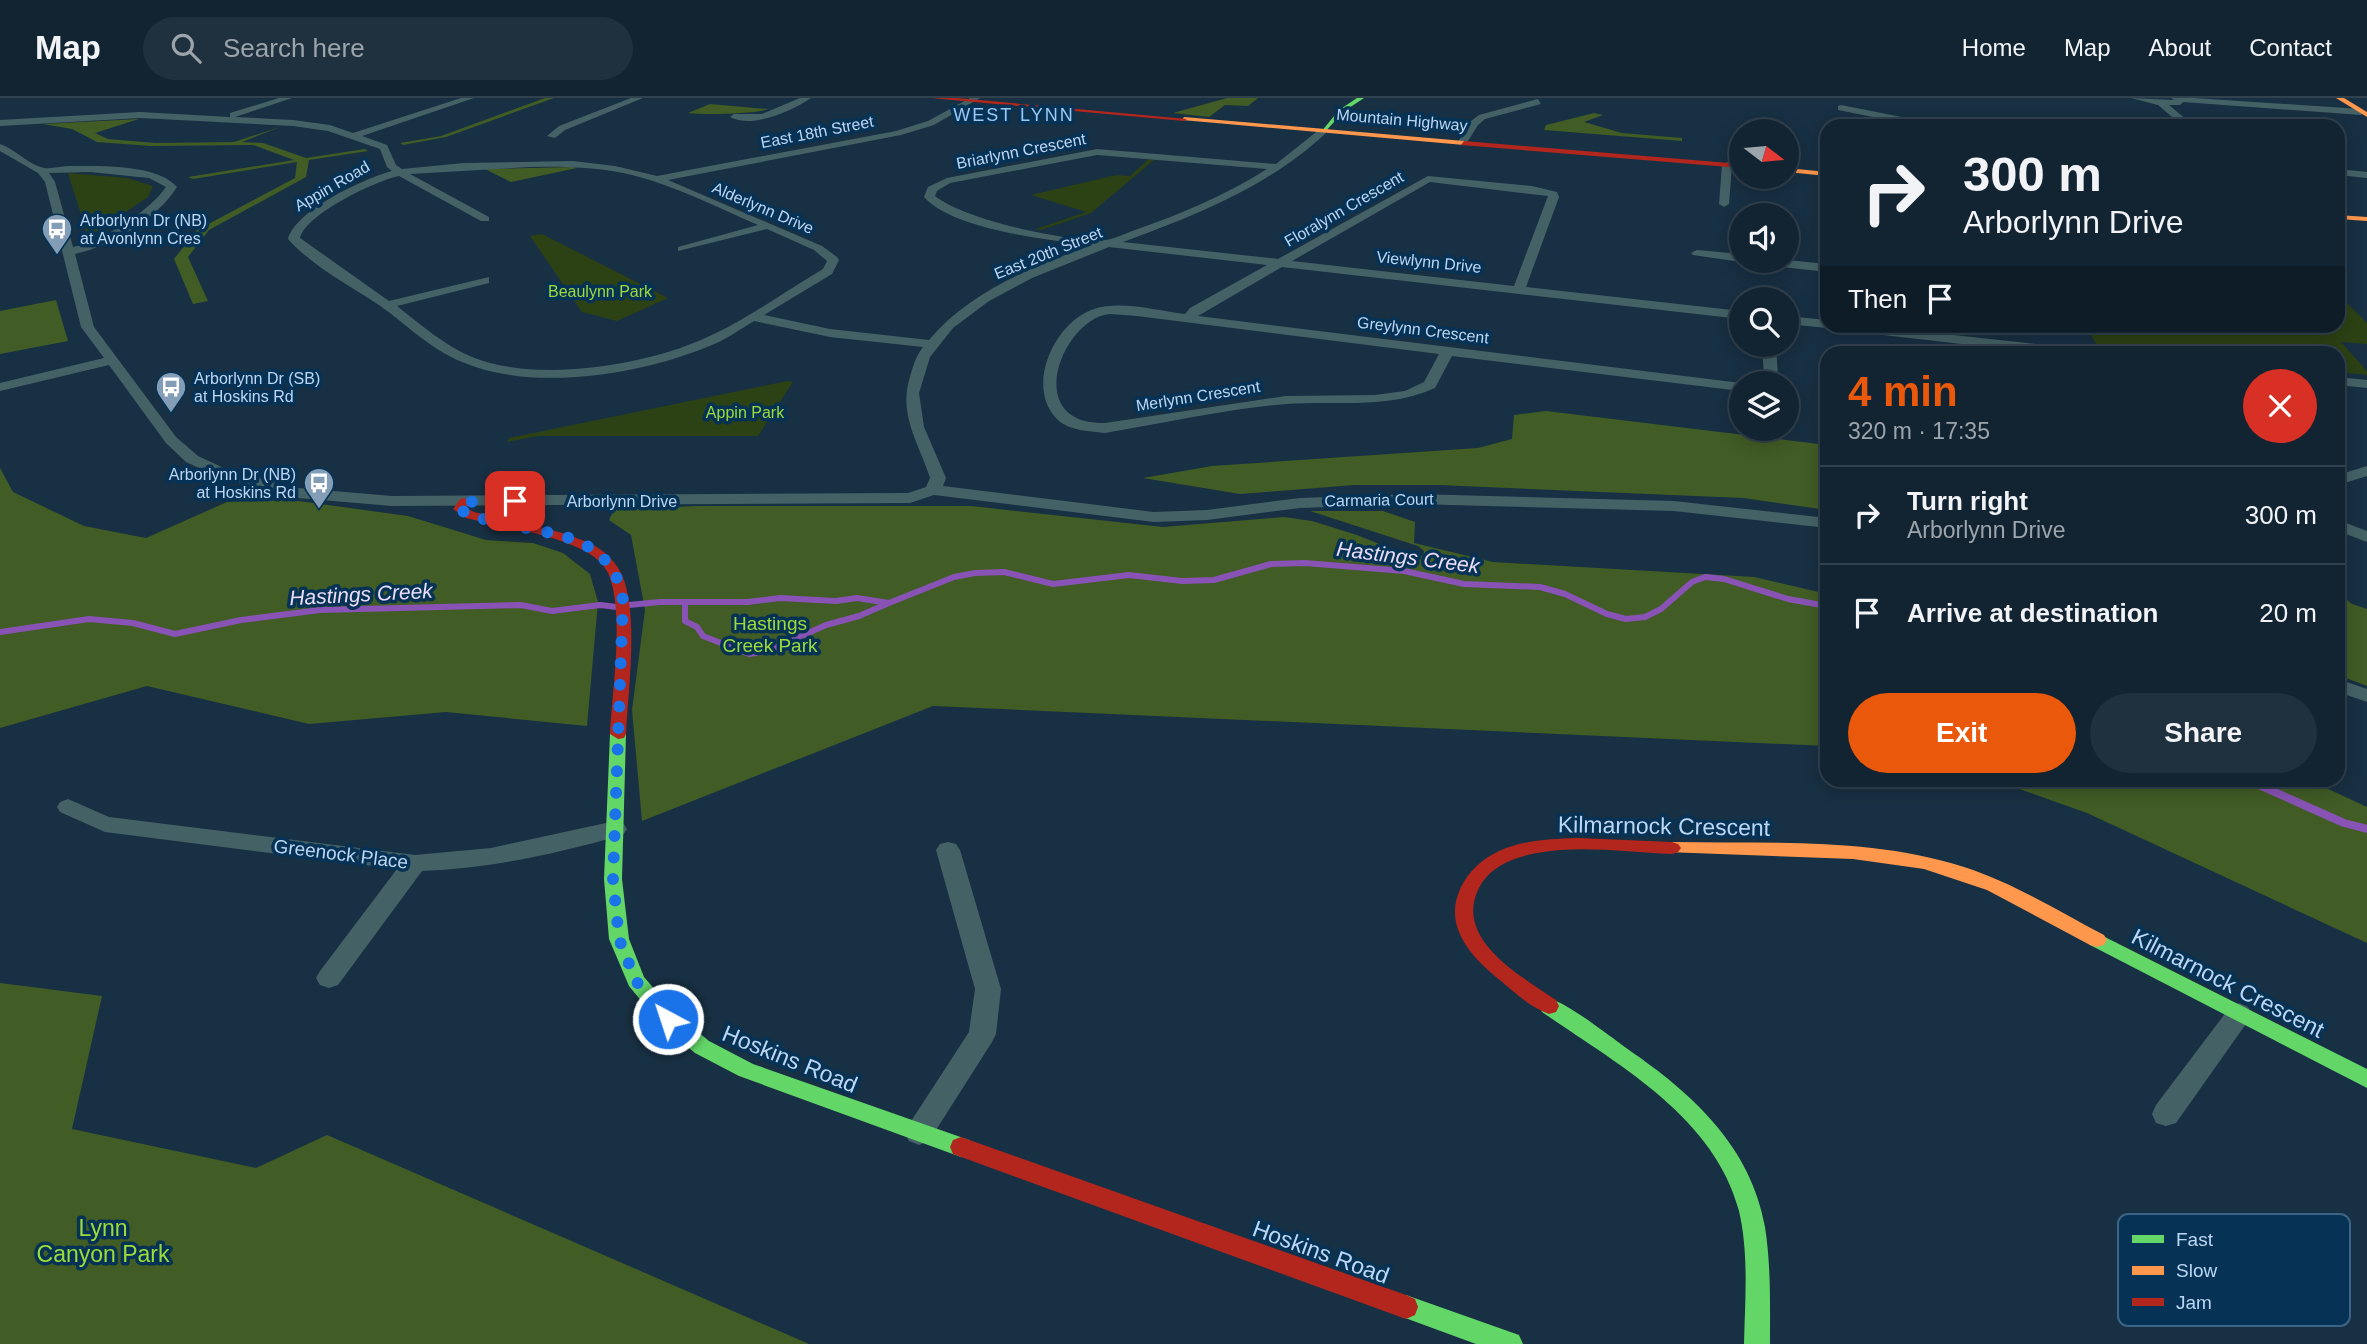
<!DOCTYPE html>
<html lang="en">
<head>
<meta charset="utf-8">
<style>
  body { margin:0; font-family:Helvetica,sans-serif; background:#1f303e; color:#f1f3f6; height:100vh; display:flex; flex-direction:column; font-size:26px; white-space:nowrap }
  * { box-sizing:border-box; margin:0 }
  p { font-size:23px; color:#9ca4ac }
  .icon { flex:none; width:38px; height:38px; fill:none; stroke:currentColor; stroke-width:2; stroke-linecap:round; stroke-linejoin:round }
  .map { position:relative; flex:1; overflow:hidden }
  .drawer { position:absolute; left:1820px; top:248px; width:525px; height:441px; display:flex; flex-direction:column; background:#122432; border-radius:21px; box-shadow:0 4px 18px #0003,0 0 0 2px #31414d }
  .drawer>* { flex:none }
  .guide { position:absolute; left:1820px; top:21px; width:525px; height:214px; border-radius:21px; box-shadow:0 4px 18px #0003,0 0 0 2px #31414d; background:#122432; color:#f1f3f6; overflow:hidden }
  .needle { width:46px; rotate:106deg }
  .tools { position:absolute; left:1729px; top:21px; display:grid; gap:14px }
  .tools a { display:grid; place-items:center; width:70px; height:70px; border-radius:50%; background:#122432; box-shadow:0 4px 18px #0003,0 0 0 2px #31414d; font-size:35px }
  .pin { position:absolute; display:grid; place-items:center; width:60px; height:60px; color:#fff; margin:-30px; border-radius:14px; box-shadow:0 4px 10px #0006 }
  .me { position:absolute; width:77px; margin:-38px; rotate:320deg; stroke-linejoin:round; filter:drop-shadow(0 0 5px #0008) }
  .turn { display:flex; align-items:center; gap:24px; height:147px; padding:0 28px; font-size:32px }
  .turn .icon { width:91px; height:91px; stroke-width:2.5 }
  .turn b { display:block; font-size:49px; line-height:60px }
  .then { display:flex; align-items:center; height:66px; padding:0 28px; background:#0003; gap:14px; font-size:26px }
  .round { display:grid; place-items:center; flex:none; width:74px; height:74px; border-radius:37px; background:#1f303e }
  .overview { display:flex; align-items:center; justify-content:space-between; height:119px; padding:0 28px }
  h1 { font-size:42px; font-weight:600; line-height:52px; color:#ea580c }
  .action { display:flex; gap:14px; margin-top:auto; padding:14px 28px }
  .action a { flex:1; height:80px; border-radius:42px; background:#ea580c; color:#fff; font-size:28px; font-weight:600; line-height:80px; text-align:center }
  .action a+a { background:#1f303e; color:#f1f3f6 }
  ul { padding:0; list-style:none }
  li { display:flex; align-items:center; gap:21px; height:98px; padding:0 28px; border-top:2px solid #31414d }
  li div { flex:1 }
  li b { display:block; font-size:26px }
  li em { font-style:normal }
  header { display:flex; align-items:center; gap:42px; box-sizing:border-box; height:98px; padding:0 35px; background:#122432; border-bottom:2px solid #31414d }
  header strong { font-size:33px }
  nav { display:flex; gap:38px; margin-inline-start:auto; font-size:24px }
  .search { width:490px; height:63px; background:#1f303e; display:flex; align-items:center; gap:18px; box-sizing:border-box; padding:0 24px; border-radius:38px; color:#9ca4ac; font-size:26px }
  .map>svg:first-child { display:block }
  .green { fill:#2c4114 }
  .forest { fill:#415c25 }
  .lines { fill:none; stroke-linecap:round; stroke-linejoin:round }
  .stream-far1 { stroke:#8853b5; stroke-width:6 }
  .stream { stroke:#8853b5; stroke-width:8 }
  .street { fill:#446266; fill-rule:evenodd }
  .fast { fill:#63d668; fill-rule:evenodd }
  .slow { fill:#ff974d; fill-rule:evenodd }
  .jam { fill:#b3261e; fill-rule:evenodd }
  .route { stroke:#1a73e8; stroke-width:12; stroke-dasharray:0 21.6 }
  .labels { text-anchor:middle; dominant-baseline:central; stroke-width:7; stroke-linejoin:round; paint-order:stroke }
  .far-street-label { font-size:16px; fill:#bcd7f4; stroke:#063255 }
  .far-poi-label { font-size:16px; fill:#bcd7f4; stroke:#063255; text-anchor:start }
  .far-park-label { font-size:16px; fill:#9cdb39; stroke:#063255 }
  .far-neighbourhood-label { font-size:18px; letter-spacing:2px; fill:#9cc8f5; stroke:#063255 }
  .park-label { font-size:19px; fill:#9cdb39; stroke:#063255 }
  .street-label { font-size:19px; fill:#bcd7f4; stroke:#063255 }
  .water-label { font-size:21px; font-style:italic; fill:#ebddf8; stroke:#063255 }
  .near-street-label { font-size:23px; fill:#bcd7f4; stroke:#063255 }
  .near-park-label { font-size:23px; fill:#9cdb39; stroke:#063255 }
  .key { fill:#063255; stroke:#3d6485; stroke-width:2 }
  .key-label { font-size:19px; fill:#bcd7f4 }
</style>
</head>
<body>
<header>
<strong>Map</strong>
<div class="search"><svg class="icon" aria-label="search" viewBox="0 0 24 24"><circle cx="10" cy="10" r="6"/><path d="M15 15l6 6"/></svg>Search here</div>
<nav><a>Home</a><a>Map</a><a>About</a><a>Contact</a></nav>
</header>
<div class="map">
<svg width="2367" height="1246" viewBox="0 0 2367 1246">
  <rect width="100%" height="100%" fill="#183043"/>
  <g class="green">
    <polygon points="1149,61 1154,62 1091,115 1041,132 1036,131 1086,114 1031,97 1116,77 1130,78"/>
    <polygon points="68,75 127,80 153,88 148,99 88,139"/>
    <polygon points="542,136 668,200 617,223 582,214 530,138"/>
    <polygon points="2338,202 2345,203 2367,225 2367,246 2341,244 2367,273 2367,277 2338,274 2338,256 2166,256 2097,248 2086,228 2338,228"/>
    <polygon points="787,283 793,284 758,338 538,338 507,344 509,340"/>
  </g>
  <g class="forest">
    <polygon points="545,0 554,0 446,39 403,47 400,45 441,38"/>
    <polygon points="1227,0 1258,0 1248,8 1225,7 1209,19 1173,15"/>
    <path d="M 710,6 L 768,11 C 756,16 703,17 688,15 Z"/>
    <polygon points="1594,15 1603,17 1584,24 1622,35 1682,40 1682,43 1544,32 1546,27"/>
    <polygon points="139,21 95,35 108,41 156,45 234,44 280,29 242,44 263,45 306,60 365,51 368,53 309,62 306,79 209,132 188,159 208,203 193,206 174,161 197,132 295,80 297,64 193,81 188,79 294,62 253,47 150,48 97,44 72,31 43,26"/>
    <polygon points="573,69 577,70 511,84 485,71"/>
    <polygon points="56,202 68,243 0,256 0,213"/>
    <polygon points="1546,313 1827,347 1827,412 1743,400 1438,387 1354,387 1240,396 1143,380 1212,368 1478,350 1512,341 1514,317"/>
    <polygon points="0,370 13,394 84,428 146,440 227,404 291,402 408,418 486,442 533,445 563,455 590,476 598,504 587,628 446,614 309,626 147,588 0,630"/>
    <polygon points="697,408 971,408 1163,429 1284,419 1312,423 1357,437 1404,456 1423,458 1424,453 1418,448 1310,413 1383,413 1415,424 1414,445 1493,464 1754,479 1827,496 1827,648 933,608 642,723 632,612 645,512 631,437 609,422 614,412"/>
    <polygon points="2338,495 2352,506 2367,511 2367,588 2338,577"/>
    <polygon points="1997,683 2311,683 2367,709 2367,845 2087,715"/>
    <polygon points="0,885 102,898 72,1031 256,1070 327,1037 809,1246 0,1246"/>
  </g>
  <g class="lines">
    <g class="stream-far1">
      <polyline points="685,506 685,523 697,529 703,538 749,556 768,553 826,527 859,518 889,505"/>
      <polyline points="629,507 660,504 747,504 780,500 836,503 857,500 889,505 954,479 975,475 1004,474 1053,486 1129,477 1182,483 1214,482 1271,466 1305,465 1404,473 1464,486 1540,489 1565,496 1607,516 1626,521 1645,519 1661,511 1692,484 1705,479 1724,481 1788,501 1827,508"/>
      <polyline points="0,534 89,521 133,525 175,536 241,522 320,512 521,507 552,513 600,507 617,509"/>
    </g>
    <polyline class="stream" points="2248,682 2344,725 2367,731"/>
    <g class="street">
      <path d="M 279,0 L 292,0 L 235,19 L 293,22 L 330,27 L 353,35 L 461,0 L 474,0 L 362,38 L 387,47 L 396,67 L 402,71 L 464,65 L 573,63 L 615,68 L 657,78 L 896,33 L 928,23 L 970,0 L 980,0 L 934,27 L 901,37 L 668,82 L 822,148 L 837,159 L 839,162 L 832,176 L 764,217 L 830,231 L 929,242 C 970,193 1034,168 1092,147 C 1048,142 954,132 924,99 L 928,89 L 947,80 L 1097,51 L 1276,66 L 1320,31 L 1326,31 L 1326,35 C 1268,89 1197,117 1123,144 L 1278,161 L 1428,78 L 1532,88 L 1557,94 L 1559,99 L 1526,189 L 1741,213 L 1741,221 L 1282,169 L 1198,218 L 1741,285 L 1743,285 L 1741,293 L 1452,258 L 1435,290 C 1387,312 1337,302 1286,306 C 1226,311 1165,325 1105,335 C 1090,333 1070,333 1058,322 C 1024,290 1054,224 1094,211 C 1121,202 1158,213 1185,216 L 1190,210 L 1267,167 L 1109,149 L 1032,180 L 989,203 L 953,230 L 930,259 L 919,295 L 924,329 L 946,380 L 943,388 L 1154,414 L 1207,412 L 1300,400 L 1415,396 L 1674,403 L 1827,420 L 1827,430 L 1674,413 L 1415,406 L 1300,410 L 1207,422 L 1154,424 L 934,397 L 910,405 L 392,408 L 298,400 L 216,378 L 186,364 L 166,345 L 109,267 L 0,293 L 0,285 L 104,260 L 81,229 L 45,84 L 38,75 L 0,53 L 0,46 C 15,51 29,67 44,70 C 52,71 63,68 71,68 C 101,68 157,66 177,89 C 157,121 111,148 75,156 L 94,229 L 176,339 L 198,358 L 228,372 L 298,390 L 392,398 L 908,395 L 926,389 L 930,380 C 919,345 898,317 910,279 C 913,268 916,258 923,249 L 830,239 L 754,223 C 739,232 724,243 707,249 C 639,277 532,294 462,264 C 430,251 406,226 379,207 C 349,187 312,168 288,141 C 296,112 363,81 392,73 L 387,69 L 380,51 L 328,33 L 293,28 L 140,20 L 0,28 L 0,22 L 140,14 L 230,19 L 230,15 ZM 1097,57 L 1267,71 C 1226,97 1181,116 1135,132 C 1126,135 1115,141 1105,142 C 1066,144 965,122 935,98 L 937,93 L 950,85 ZM 530,69 C 564,68 599,69 632,77 C 676,88 717,109 758,127 L 678,149 L 678,153 L 767,131 L 814,152 L 827,163 L 823,171 C 784,194 745,223 703,241 C 643,268 535,285 472,259 C 444,247 421,227 397,208 L 489,185 L 489,179 L 389,203 L 300,140 C 306,116 375,83 399,78 L 481,123 L 489,123 L 489,119 L 410,76 ZM 90,74 L 149,80 L 166,89 C 150,113 101,144 73,149 L 55,84 L 49,75 ZM 1430,84 L 1548,98 L 1514,188 L 1292,163 ZM 1110,216 L 1137,218 L 1439,256 L 1424,284 L 1405,293 L 1375,297 L 1286,298 L 1105,325 C 1094,325 1082,324 1073,318 C 1034,294 1071,219 1110,216 Z"/>
      <polygon points="631,0 643,0 565,32 555,40 547,38 559,28"/>
      <path d="M 800,0 L 811,0 C 792,13 752,31 730,19 L 734,16 L 762,16 Z"/>
      <polygon points="2131,0 2174,2 2171,0 2194,0 2361,11 2365,14 2361,17 2183,4 2180,7 2169,7 2194,28 2183,28 2158,7"/>
      <polygon points="1538,1 1541,6 1485,21 1478,27 1466,46 1458,44 1471,23 1479,17"/>
      <polygon points="1841,7 1932,25 1937,28 1918,28 1838,12 1838,8"/>
      <polygon points="1727,64 1732,67 1729,106 1724,109 1719,106 1722,67"/>
      <polygon points="2338,71 2367,74 2367,80 2338,77"/>
      <polygon points="1697,152 1741,156 1741,163 1744,163 1741,164 1693,157 1691,155"/>
      <polygon points="1787,162 1827,166 1827,174 1764,167 1758,163"/>
      <polygon points="1787,218 1827,222 1827,228 1833,228 1827,230 1787,226"/>
      <polygon points="1832,228 1870,228 2091,252 2097,256 2050,256 1839,232"/>
      <polygon points="1762,247 1776,247 1778,279 1775,285 1761,285 1764,279"/>
      <polygon points="2338,279 2367,282 2367,290 2338,287"/>
      <polygon points="2367,368 2367,378 2338,387 2338,377"/>
      <polygon points="2338,422 2367,433 2367,444 2338,433"/>
      <polygon points="2338,581 2367,591 2367,604 2338,594"/>
      <path d="M 68,701 L 109,719 L 415,757 L 491,750 L 615,723 L 623,725 L 627,731 L 623,737 C 558,755 490,771 422,773 L 338,887 L 329,890 L 320,887 L 316,880 L 320,873 L 397,771 L 105,734 L 60,714 L 57,709 L 60,704 Z"/>
      <polygon points="948,744 956,746 960,752 1001,891 996,936 992,944 929,1043 919,1047 909,1043 904,1034 969,934 975,891 936,752 940,746"/>
      <polygon points="2239,905 2248,909 2252,916 2248,923 2176,1025 2166,1028 2156,1025 2152,1016 2156,1007 2230,909"/>
    </g>
    <g class="fast">
      <polygon points="1357,0 1364,0 1343,14 1325,34 1321,34 1339,12"/>
      <polygon points="618,631 626,636 622,781 629,841 644,879 675,915 709,943 753,966 969,1042 972,1049 969,1056 961,1059 739,978 695,955 661,927 629,888 609,841 604,781 610,636"/>
      <polygon points="2097,835 2367,971 2367,990 2090,847 2087,842 2090,837"/>
      <path d="M 1549,900 C 1572,908 1608,937 1629,952 C 1693,996 1751,1049 1765,1129 C 1771,1167 1770,1207 1770,1246 L 1744,1246 C 1745,1203 1749,1156 1739,1113 C 1714,1018 1617,966 1542,914 L 1539,908 L 1542,902 Z"/>
      <polygon points="1406,1197 1519,1237 1523,1246 1476,1246 1397,1217 1394,1209 1397,1201"/>
    </g>
    <g class="slow">
      <polygon points="2336,0 2344,0 2367,14 2367,19"/>
      <polygon points="1184,19 1464,43 1468,45 1464,47 1182,22"/>
      <polygon points="1787,70 1827,74 1827,78 1787,74"/>
      <polygon points="2338,117 2367,119 2367,123 2338,121"/>
      <path d="M 1672,744 C 1769,746 1870,739 1964,769 C 2014,785 2058,813 2104,837 L 2107,842 L 2104,847 L 2097,849 L 2090,847 L 1987,792 L 1924,771 L 1853,761 L 1666,754 L 1663,750 L 1666,746 Z"/>
    </g>
    <g class="jam">
      <polygon points="931,0 957,0 1187,21 1184,23"/>
      <polygon points="1464,43 1741,66 1741,70 1461,47"/>
      <path d="M 464,400 L 470,404 L 466,410 L 474,414 C 514,425 556,429 593,447 C 605,453 616,464 622,477 C 639,516 628,592 626,636 L 624,640 L 618,641 L 610,636 C 612,593 625,513 608,475 C 603,465 594,458 585,453 C 548,434 505,430 466,420 L 453,411 L 460,401 Z"/>
      <path d="M 1577,740 L 1672,744 L 1678,746 L 1681,750 L 1678,754 L 1672,756 C 1628,754 1581,747 1537,755 C 1515,759 1490,768 1479,790 C 1453,841 1521,878 1556,902 L 1559,908 L 1556,914 L 1549,916 C 1531,910 1515,895 1501,883 C 1471,859 1442,828 1461,789 C 1469,773 1482,761 1499,753 C 1523,742 1551,741 1577,740 Z"/>
      <polygon points="961,1039 1406,1197 1415,1201 1418,1209 1415,1217 1406,1221 953,1056 950,1049 953,1042"/>
    </g>
  </g>
  <g class="lines">
    <path class="route" d="M 515,403 L 464,404 L 459,411 C 505,437 580,423 612,471 C 618,479 620,492 623,502 L 613,781 L 619,841 L 636,883 L 668,921"/>
  </g>
  <defs>
    <g id="bus-pin" transform="scale(1.575)"><path d="M0 17L-7.5 6A9.5 9.5 0 1 1 7.5 6Z" fill="#839db6" stroke="#063255"/><path d="M-5-6H5V4H4V6H2V4H-2V6H-4V4H-5ZM-3.5-4V0h7V-4ZM-3.5 1.2v1.5H-2V1.2ZM2 1.2v1.5H3.5V1.2Z" fill="#fff"/></g>
  </defs>
  <g fill-rule="evenodd">
    <use href="#bus-pin" x="57" y="131"/>
    <use href="#bus-pin" x="171" y="289"/>
    <use href="#bus-pin" x="319" y="385"/>
  </g>
  <g class="labels">
    <g class="far-street-label">
      <text transform="translate(1402 22) rotate(5)">Mountain Highway</text>
      <text transform="translate(817 34) rotate(-11)">East 18th Street</text>
      <text transform="translate(1021 53) rotate(-11)">Briarlynn Crescent</text>
      <text transform="translate(332 88) rotate(-30)">Appin Road</text>
      <text transform="translate(763 110) rotate(23)">Alderlynn Drive</text>
      <text transform="translate(1344 111) rotate(-30)">Floralynn Crescent</text>
      <text transform="translate(1048 155) rotate(-22)">East 20th Street</text>
      <text transform="translate(1429 164) rotate(6)">Viewlynn Drive</text>
      <text transform="translate(1423 232) rotate(7)">Greylynn Crescent</text>
      <text transform="translate(1198 298) rotate(-9)">Merlynn Crescent</text>
      <text transform="translate(1379 402) rotate(-1)">Carmaria Court</text>
      <text x="622" y="403">Arborlynn Drive</text>
    </g>
    <g class="far-poi-label">
      <text x="80" y="122">Arborlynn Dr (NB)<tspan x="80" dy="18">at Avonlynn Cres</tspan></text>
      <text x="194" y="280">Arborlynn Dr (SB)<tspan x="194" dy="18">at Hoskins Rd</tspan></text>
      <text x="296" y="376" text-anchor="end">Arborlynn Dr (NB)<tspan x="296" dy="18">at Hoskins Rd</tspan></text>
    </g>
    <g class="far-park-label">
      <text x="600" y="193">Beaulynn Park</text>
      <text x="745" y="314">Appin Park</text>
    </g>
    <g class="far-neighbourhood-label">
      <text x="1014" y="17">WEST LYNN</text>
    </g>
    <g class="park-label">
      <text x="770" y="525">Hastings<tspan x="770" dy="22">Creek Park</tspan></text>
    </g>
    <g class="street-label">
      <text transform="translate(341 756) rotate(7)">Greenock Place</text>
    </g>
    <g class="water-label">
      <text transform="translate(1408 459) rotate(7)">Hastings Creek</text>
      <text transform="translate(361 496) rotate(-3)">Hastings Creek</text>
    </g>
    <g class="near-street-label">
      <text transform="translate(1664 728) rotate(1)">Kilmarnock Crescent</text>
      <text transform="translate(2228 885) rotate(27)">Kilmarnock Crescent</text>
      <text transform="translate(790 961) rotate(22)">Hoskins Road</text>
      <text transform="translate(1321 1154) rotate(20)">Hoskins Road</text>
    </g>
    <g class="near-park-label">
      <text x="103" y="1130">Lynn<tspan x="103" dy="26">Canyon Park</tspan></text>
    </g>
  </g>
  <rect x="2118" y="1116" width="232" height="112" rx="10" class="key"/>
  <rect x="2132" y="1137" width="32" height="8" fill="#63d668"/>
  <rect x="2132" y="1168" width="32" height="9" fill="#ff974d"/>
  <rect x="2132" y="1200" width="32" height="8" fill="#b3261e"/>
  <g class="key-label">
    <text x="2176" y="1148">Fast</text>
    <text x="2176" y="1179">Slow</text>
    <text x="2176" y="1211">Jam</text>
  </g>
</svg>
<div class="tools">
<a><svg class="needle" viewBox="-14 -14 28 28"><path d="M0-13l5 13h-10z" fill="#e53935"/><path d="M0 13l5-13h-10z" fill="#9ca4ac"/></svg></a>
<a><svg class="icon" aria-label="sound" viewBox="0 0 24 24"><path d="M4 9h4l5-4v14l-5-4H4zM17 9q2 3 0 6"/></svg></a>
<a><svg class="icon" aria-label="search" viewBox="0 0 24 24"><circle cx="10" cy="10" r="6"/><path d="M15 15l6 6"/></svg></a>
<a><svg class="icon" aria-label="layers" viewBox="0 0 24 24"><path d="M12 4l9 5-9 5-9-5zM3 14l9 5 9-5"/></svg></a>
</div>
<div class="pin" style="left:515px;top:403px;background:#d93025"><svg class="icon" aria-label="arrive" viewBox="0 0 24 24"><path d="M6 21V4h12l-3 4 3 4H6"/></svg></div>
<svg class="me" style="left:668px;top:921px" viewBox="-20 -20 40 40"><circle r="17" fill="#1a73e8" stroke="#fff" stroke-width="3"/><path d="M0-11L8 9 0 5-8 9z" fill="#fff"/></svg>
<div class="guide">
<div class="turn"><svg class="icon" aria-label="right" viewBox="0 0 24 24"><path d="M7 20v-9h11M14 6l5 5-5 5"/></svg><div><b>300 m</b>Arborlynn Drive</div></div>
<div class="then">Then<svg class="icon" aria-label="arrive" viewBox="0 0 24 24"><path d="M6 21V4h12l-3 4 3 4H6"/></svg></div>
</div>
<section class="drawer">
<div class="overview"><div><h1>4 min</h1><p>320 m · 17:35</p></div><a class="round" style="background:#d93025;color:#fff"><svg class="icon" aria-label="close" viewBox="0 0 24 24"><path d="M6 6l12 12M18 6L6 18"/></svg></a></div>
<ul>
<li><svg class="icon" aria-label="right" viewBox="0 0 24 24"><path d="M7 20v-9h11M14 6l5 5-5 5"/></svg><div><b>Turn right</b><p>Arborlynn Drive</p></div><em>300 m</em></li>
<li><svg class="icon" aria-label="arrive" viewBox="0 0 24 24"><path d="M6 21V4h12l-3 4 3 4H6"/></svg><div><b>Arrive at destination</b></div><em>20 m</em></li>
</ul>
<div class="action"><a>Exit</a><a>Share</a></div>
</section>
</div>
</body>
</html>
